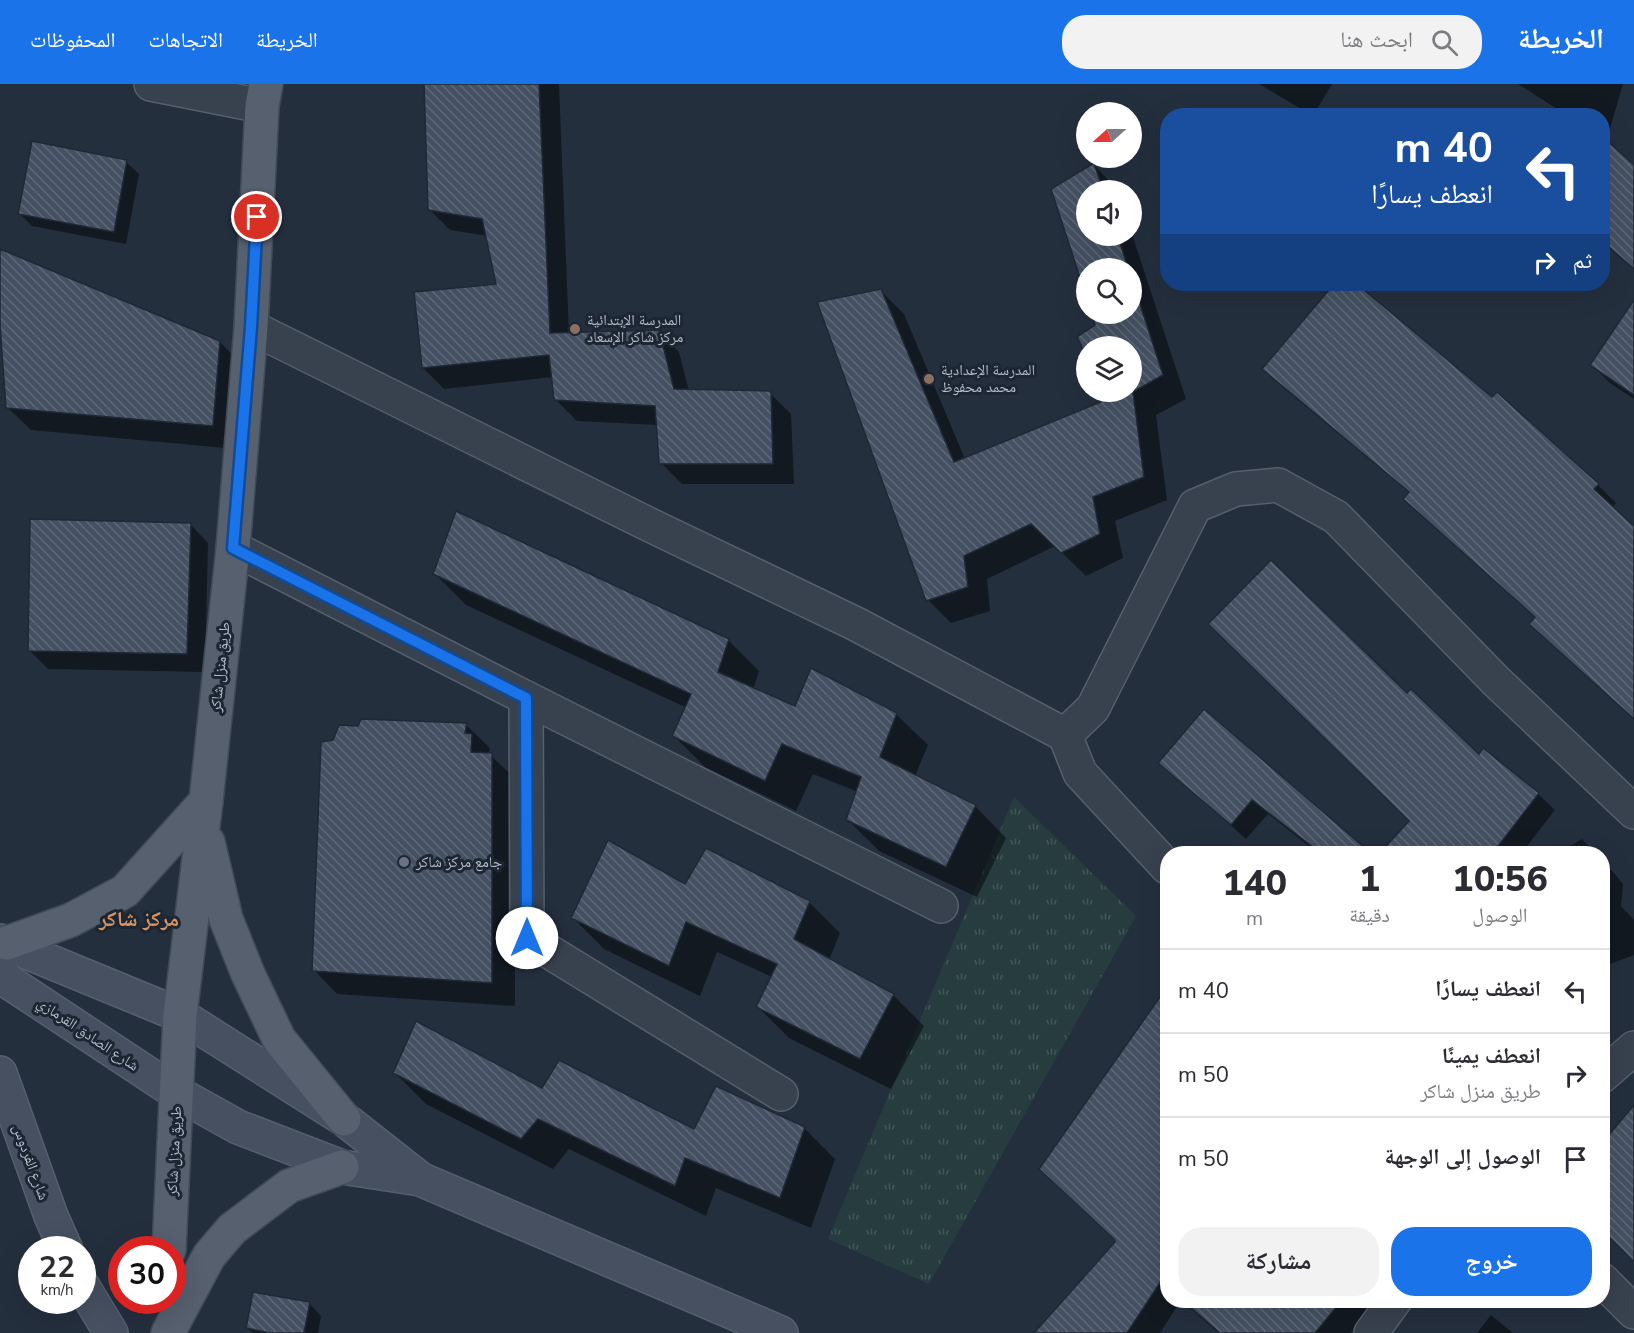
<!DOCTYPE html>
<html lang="ar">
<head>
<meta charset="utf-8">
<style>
  body { margin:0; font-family:"Nunito Sans","Noto Naskh Arabic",sans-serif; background:#f2f2f3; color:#2b2b33; direction:rtl; height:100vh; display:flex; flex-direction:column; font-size:22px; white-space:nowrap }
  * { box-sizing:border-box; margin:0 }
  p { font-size:20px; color:#7c7c81 }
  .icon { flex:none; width:33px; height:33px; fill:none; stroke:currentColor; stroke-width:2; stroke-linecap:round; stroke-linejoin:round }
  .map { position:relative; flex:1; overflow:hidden; direction:ltr }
  .sheet { position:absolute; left:1160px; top:762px; width:450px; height:462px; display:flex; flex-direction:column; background:#fff; border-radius:24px; box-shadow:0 6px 24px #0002; direction:rtl }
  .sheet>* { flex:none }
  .banner { position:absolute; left:1160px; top:24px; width:450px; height:183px; border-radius:24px; box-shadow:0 6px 24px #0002; direction:rtl; background:#1a4fa0; color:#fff; overflow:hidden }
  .needle { width:39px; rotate:249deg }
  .controls { position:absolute; left:1076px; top:18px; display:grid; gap:12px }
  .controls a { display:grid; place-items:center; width:66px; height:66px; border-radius:50%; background:#fff; box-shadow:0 6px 24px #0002; font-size:30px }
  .speed { position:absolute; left:18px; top:1152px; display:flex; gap:12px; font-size:30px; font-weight:700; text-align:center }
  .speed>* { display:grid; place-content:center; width:78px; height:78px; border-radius:50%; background:#fff; box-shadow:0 6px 24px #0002; line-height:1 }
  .speed small { font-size:15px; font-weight:400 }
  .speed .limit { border:9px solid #d22; background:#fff; color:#111 }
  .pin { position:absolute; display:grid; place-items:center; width:51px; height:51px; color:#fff; margin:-26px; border:3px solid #fff; border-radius:50%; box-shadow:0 2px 6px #0007 }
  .me { position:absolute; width:66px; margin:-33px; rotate:0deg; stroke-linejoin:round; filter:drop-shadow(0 0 4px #0008) }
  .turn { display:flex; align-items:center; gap:21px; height:126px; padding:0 18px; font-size:27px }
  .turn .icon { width:78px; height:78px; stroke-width:2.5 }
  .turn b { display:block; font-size:42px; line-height:51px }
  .then { display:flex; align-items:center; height:57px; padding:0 18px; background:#0003; gap:12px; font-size:22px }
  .eta { display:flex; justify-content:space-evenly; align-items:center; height:102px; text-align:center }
  .eta b { font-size:36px; font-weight:800; line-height:42px }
  .action { display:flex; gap:12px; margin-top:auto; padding:12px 18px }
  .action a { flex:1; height:69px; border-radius:24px; background:#1a73e8; color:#fff; font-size:24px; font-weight:800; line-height:69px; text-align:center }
  .action a+a { background:#f2f2f3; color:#2b2b33 }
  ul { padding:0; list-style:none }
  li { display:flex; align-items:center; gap:18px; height:84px; padding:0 18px; border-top:2px solid #e1e1e2 }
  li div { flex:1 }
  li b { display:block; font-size:22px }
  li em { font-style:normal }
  header { display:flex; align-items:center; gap:36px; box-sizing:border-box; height:84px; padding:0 30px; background:#1a73e8; color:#fff }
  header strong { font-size:28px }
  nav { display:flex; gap:33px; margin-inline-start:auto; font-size:21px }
  .search { width:420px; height:54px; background:#f2f2f3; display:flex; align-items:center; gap:15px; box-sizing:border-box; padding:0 21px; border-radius:24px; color:#7c7c81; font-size:22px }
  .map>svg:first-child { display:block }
  .grass { fill:url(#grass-tufts) }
  .shadow { fill:#0007 }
  .building { fill:url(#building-back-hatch); stroke:#1f2835; stroke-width:1.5 }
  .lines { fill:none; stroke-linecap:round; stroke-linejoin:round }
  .street-casing { stroke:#565f6c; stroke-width:36 }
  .secondary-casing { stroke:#565f6c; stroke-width:36 }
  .primary-casing { stroke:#414a57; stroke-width:36 }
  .street { stroke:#38414e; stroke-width:33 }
  .secondary { stroke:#465061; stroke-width:33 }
  .primary { stroke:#56606e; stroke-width:33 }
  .route-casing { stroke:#114b97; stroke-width:15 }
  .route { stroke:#1a73e8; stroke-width:10 }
  .education-dot { fill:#8d6e63; stroke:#1d2633; stroke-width:2 }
  .worship-dot { fill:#6b7280; stroke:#1d2633; stroke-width:2 }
  .labels { text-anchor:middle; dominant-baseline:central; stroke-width:6; stroke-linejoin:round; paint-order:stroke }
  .poi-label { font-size:15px; fill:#b4bcc9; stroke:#1d2633; text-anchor:start }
  .street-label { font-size:15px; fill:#b4bcc9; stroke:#1d2633 }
  .district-label { font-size:21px; font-weight:bold; fill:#d59563; stroke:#1d2633 }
</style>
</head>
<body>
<header>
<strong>الخريطة</strong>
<div class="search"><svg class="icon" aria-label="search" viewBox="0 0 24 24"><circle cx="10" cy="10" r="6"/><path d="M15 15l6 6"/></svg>ابحث هنا</div>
<nav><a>الخريطة</a><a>الاتجاهات</a><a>المحفوظات</a></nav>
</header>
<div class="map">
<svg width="1634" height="1249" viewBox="0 0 1634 1249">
  <defs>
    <pattern id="grass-tufts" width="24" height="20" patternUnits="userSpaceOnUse" patternTransform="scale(1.5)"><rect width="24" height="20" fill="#263c3f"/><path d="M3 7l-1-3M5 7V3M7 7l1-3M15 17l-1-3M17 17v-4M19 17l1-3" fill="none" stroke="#435659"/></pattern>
    <pattern id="building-back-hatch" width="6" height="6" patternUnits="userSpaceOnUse" patternTransform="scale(1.5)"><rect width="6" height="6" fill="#455162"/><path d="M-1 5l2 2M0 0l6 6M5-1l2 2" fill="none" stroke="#5d6877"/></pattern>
  </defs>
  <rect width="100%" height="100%" fill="#242f3e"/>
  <polygon class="grass" points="1014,713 1136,832 929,1200 828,1155"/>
  <g class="shadow">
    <polygon points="425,0 559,0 569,250 658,247 679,268 689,307 770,309 791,330 794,400 682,400 661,379 658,341 577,337 556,316 553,293 444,305 423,284 498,201 488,152 450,146 429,125"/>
    <polygon points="1259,0 1332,0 1313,32"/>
    <polygon points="1518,0 1623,0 1606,58 1634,83 1634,185 1602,157 1602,32 1568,32"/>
    <polygon points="1412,27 1419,32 1409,32"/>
    <polygon points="126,78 139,90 126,160 32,142 20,130"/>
    <polygon points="1094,81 1118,106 1086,106 1086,152 1131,152 1131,147 1186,315 1156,331 1167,416 1115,437 1123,474 1086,492 1055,462 987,495 990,527 951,539 928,516 880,206 904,230 965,375 1110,316 1106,308 1131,308 1131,262 1086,262 1086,268 1079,253 1097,242 1093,230 1131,230 1131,184 1086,184 1086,208 1052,106"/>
    <polygon points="0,167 220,258 243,282 236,365 31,346 7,323 0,218"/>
    <polygon points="1336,200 1355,200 1598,401 1616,419 1612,424 1634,444 1634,635 1536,534 1405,415 1410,409 1282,303 1264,285"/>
    <polygon points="1634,218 1634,315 1610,299 1592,281"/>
    <polygon points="190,440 208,459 205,588 48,585 29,566"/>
    <polygon points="434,489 728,556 759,587 753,606 795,624 896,630 928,661 915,692 975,722 1006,754 977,813 879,767 848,736 858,708 813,690 796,727 705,683 674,652 687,624 466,521"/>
    <polygon points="1407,611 1479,672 1484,666 1538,710 1555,726 1521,770 1381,770 1411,737"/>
    <polygon points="1204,627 1369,770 1319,770 1268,730 1246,755 1160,678"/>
    <polygon points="466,641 490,664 489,670 515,694 515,922 337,910 314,886 334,657"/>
    <polygon points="1582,755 1596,770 1557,770"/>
    <polygon points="1602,775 1623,800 1621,822 1634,836 1634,871 1602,883"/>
    <polygon points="686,803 809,818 840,849 829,876 893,911 924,942 891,1005 789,954 758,923 772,893 717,868 700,912 604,865 573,834"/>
    <polygon points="1167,906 1167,1216 1181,1216 1160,1249 1036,1249 1117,1159"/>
    <polygon points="395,989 542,1006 695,1047 804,1044 835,1075 811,1144 716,1104 706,1132 569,1065 553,1085 426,1020"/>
    <polygon points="1181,1216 1378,1216 1351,1249 1227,1249 1221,1244 1217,1248"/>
    <polygon points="309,1219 321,1232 318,1249 253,1249 248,1244"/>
    <polygon points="1491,1231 1513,1249 1477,1249"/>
  </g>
  <g class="building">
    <polygon points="424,0 539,0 550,249 659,246 674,305 771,307 773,380 659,380 655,322 554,316 549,271 422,284 414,208 496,200 482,135 428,126"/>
    <polygon points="1602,52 1634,81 1634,185 1602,157"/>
    <polygon points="32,57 127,76 114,148 18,130"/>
    <polygon points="1094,79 1103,106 1086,106 1086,152 1118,152 1128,184 1086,184 1086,212 1051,105"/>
    <polygon points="0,165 220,257 213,342 6,324 0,241"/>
    <polygon points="1131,192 1163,291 1133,308 1144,393 1093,413 1100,450 1061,469 1031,440 964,472 968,503 926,517 817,218 881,205 954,378 1108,315 1104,308 1131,308 1131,262 1086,262 1086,271 1077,253 1095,241 1092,230 1131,230"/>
    <polygon points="1334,200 1357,200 1492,313 1497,308 1599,400 1594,405 1634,442 1634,635 1529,540 1535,533 1403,415 1409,408 1262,285"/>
    <polygon points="1634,216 1634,311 1590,281"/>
    <polygon points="456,427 729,555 718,588 795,622 811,584 897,629 880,673 976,721 946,783 846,736 861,693 782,660 765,697 672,652 691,610 433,490"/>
    <polygon points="30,435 191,439 187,570 28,567"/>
    <polygon points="1271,476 1407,609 1411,605 1479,670 1483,664 1539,709 1492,770 1379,770 1409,737 1208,540"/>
    <polygon points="1204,625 1372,770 1322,770 1252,716 1231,741 1158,679"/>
    <polygon points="361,635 467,639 465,649 472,650 471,668 492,669 492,899 312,887 321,658 333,656 339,641 358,642"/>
    <polygon points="608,756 685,800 706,764 810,817 794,855 894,910 860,975 756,923 777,880 686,838 669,882 571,834"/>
    <polygon points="1167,903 1167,1188 1127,1249 1034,1249 1115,1158 1115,1156 1039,1085"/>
    <polygon points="416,937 542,1004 559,976 694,1045 716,1002 805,1043 780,1114 685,1074 675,1102 538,1035 521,1055 393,989"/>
    <polygon points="1634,1021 1634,1178 1602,1146 1602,1059"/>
    <polygon points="253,1208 310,1218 304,1249 270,1249 246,1244"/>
    <polygon points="1182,1216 1342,1216 1315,1249 1220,1249"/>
  </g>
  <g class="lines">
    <g class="street-casing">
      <g id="street">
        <polyline points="151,0 262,22"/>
        <polyline points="251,243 650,441 856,540 1065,651 1080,689 1167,783"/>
        <polyline points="233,464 526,614 941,822"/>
        <polyline points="526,614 527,854 781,1010"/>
        <polyline points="1065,651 1093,624 1195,422 1236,405 1278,401 1336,433 1496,597 1634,728"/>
        <polyline points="1602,992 1634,964"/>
        <polyline points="1602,1196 1634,1228"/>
        <polyline points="1371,1249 1395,1216"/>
      </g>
    </g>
    <g class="secondary-casing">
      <g id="secondary">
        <polyline points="0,857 180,931 344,1035 419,1094"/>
        <polyline points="0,888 9,898 177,1009 238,1043 342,1083 420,1095 781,1249"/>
        <polyline points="0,989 51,1132 66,1166"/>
        <polyline points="82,1201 111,1249"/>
      </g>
    </g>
    <g class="primary-casing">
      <g id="primary">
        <polyline points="208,758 226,835 248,890 279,955 344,1035"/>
        <polyline points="7,859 71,836 125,807 206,717"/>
        <polyline points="169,1166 180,931 206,717 233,464 251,243 262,22 266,0"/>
        <polyline points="168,1249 209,1172 232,1145 289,1102 342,1083"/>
      </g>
    </g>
    <use href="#street" class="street"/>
    <use href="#secondary" class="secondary"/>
    <use href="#primary" class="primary"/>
  </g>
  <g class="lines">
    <g class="route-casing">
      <polyline id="route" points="257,133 251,243 233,464 526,614 527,854"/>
    </g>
    <use href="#route" class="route"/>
  </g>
  <g class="education-dot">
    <circle cx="575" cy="245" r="6"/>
    <circle cx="929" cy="295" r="6"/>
  </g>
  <circle class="worship-dot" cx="404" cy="778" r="6"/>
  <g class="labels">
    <g class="poi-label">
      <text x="587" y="236">المدرسة الإبتدائية<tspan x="587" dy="17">مركز شاكر الإسعاد</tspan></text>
      <text x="941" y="286">المدرسة الإعدادية<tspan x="941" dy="17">محمد محفوظ</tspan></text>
      <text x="416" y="778">جامع مركز شاكر</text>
    </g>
    <g class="street-label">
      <text transform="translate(220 583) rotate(-84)">طريق منزل شاكر</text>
      <text transform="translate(88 950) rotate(34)">شارع الصادق القرمازي</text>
      <text transform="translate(174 1067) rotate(-87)">طريق منزل شاكر</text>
      <text transform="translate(31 1078) rotate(70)">شارع الفردوس</text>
    </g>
    <g class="district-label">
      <text x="139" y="835">مركز شاكر</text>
    </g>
  </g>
</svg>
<div class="controls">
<a><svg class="needle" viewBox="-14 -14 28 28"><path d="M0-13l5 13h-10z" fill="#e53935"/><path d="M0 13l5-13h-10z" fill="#7c7c81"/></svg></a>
<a><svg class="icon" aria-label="sound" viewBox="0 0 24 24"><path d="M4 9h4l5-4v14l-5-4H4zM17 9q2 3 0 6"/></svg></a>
<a><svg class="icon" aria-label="search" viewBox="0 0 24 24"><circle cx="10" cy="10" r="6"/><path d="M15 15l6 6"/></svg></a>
<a><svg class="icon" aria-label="layers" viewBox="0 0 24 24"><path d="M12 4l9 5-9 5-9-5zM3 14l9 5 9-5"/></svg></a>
</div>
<div class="speed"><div>22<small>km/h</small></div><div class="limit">30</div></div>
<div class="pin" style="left:257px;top:133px;background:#d93025"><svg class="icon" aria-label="arrive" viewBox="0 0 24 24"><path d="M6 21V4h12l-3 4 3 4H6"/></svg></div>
<svg class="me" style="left:527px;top:854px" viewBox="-20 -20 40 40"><circle r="19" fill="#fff"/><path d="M0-13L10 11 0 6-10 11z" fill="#1a73e8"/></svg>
<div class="banner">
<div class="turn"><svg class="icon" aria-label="left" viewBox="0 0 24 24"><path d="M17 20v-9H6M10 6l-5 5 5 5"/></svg><div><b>40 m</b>انعطف يسارًا</div></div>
<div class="then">ثم<svg class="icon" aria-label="right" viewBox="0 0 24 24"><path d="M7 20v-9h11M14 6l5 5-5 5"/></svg></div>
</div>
<section class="sheet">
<div class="eta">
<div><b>10:56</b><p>الوصول</p></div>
<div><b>1</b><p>دقيقة</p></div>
<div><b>140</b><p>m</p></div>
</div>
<ul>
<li><svg class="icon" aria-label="left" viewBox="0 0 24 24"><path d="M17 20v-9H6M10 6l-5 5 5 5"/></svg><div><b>انعطف يسارًا</b></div><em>40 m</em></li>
<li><svg class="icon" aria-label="right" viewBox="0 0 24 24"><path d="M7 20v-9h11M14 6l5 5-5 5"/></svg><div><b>انعطف يمينًا</b><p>طريق منزل شاكر</p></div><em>50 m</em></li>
<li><svg class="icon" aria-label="arrive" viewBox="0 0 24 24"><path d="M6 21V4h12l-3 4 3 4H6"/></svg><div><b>الوصول إلى الوجهة</b></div><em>50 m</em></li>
</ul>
<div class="action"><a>خروج</a><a>مشاركة</a></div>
</section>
</div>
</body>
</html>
